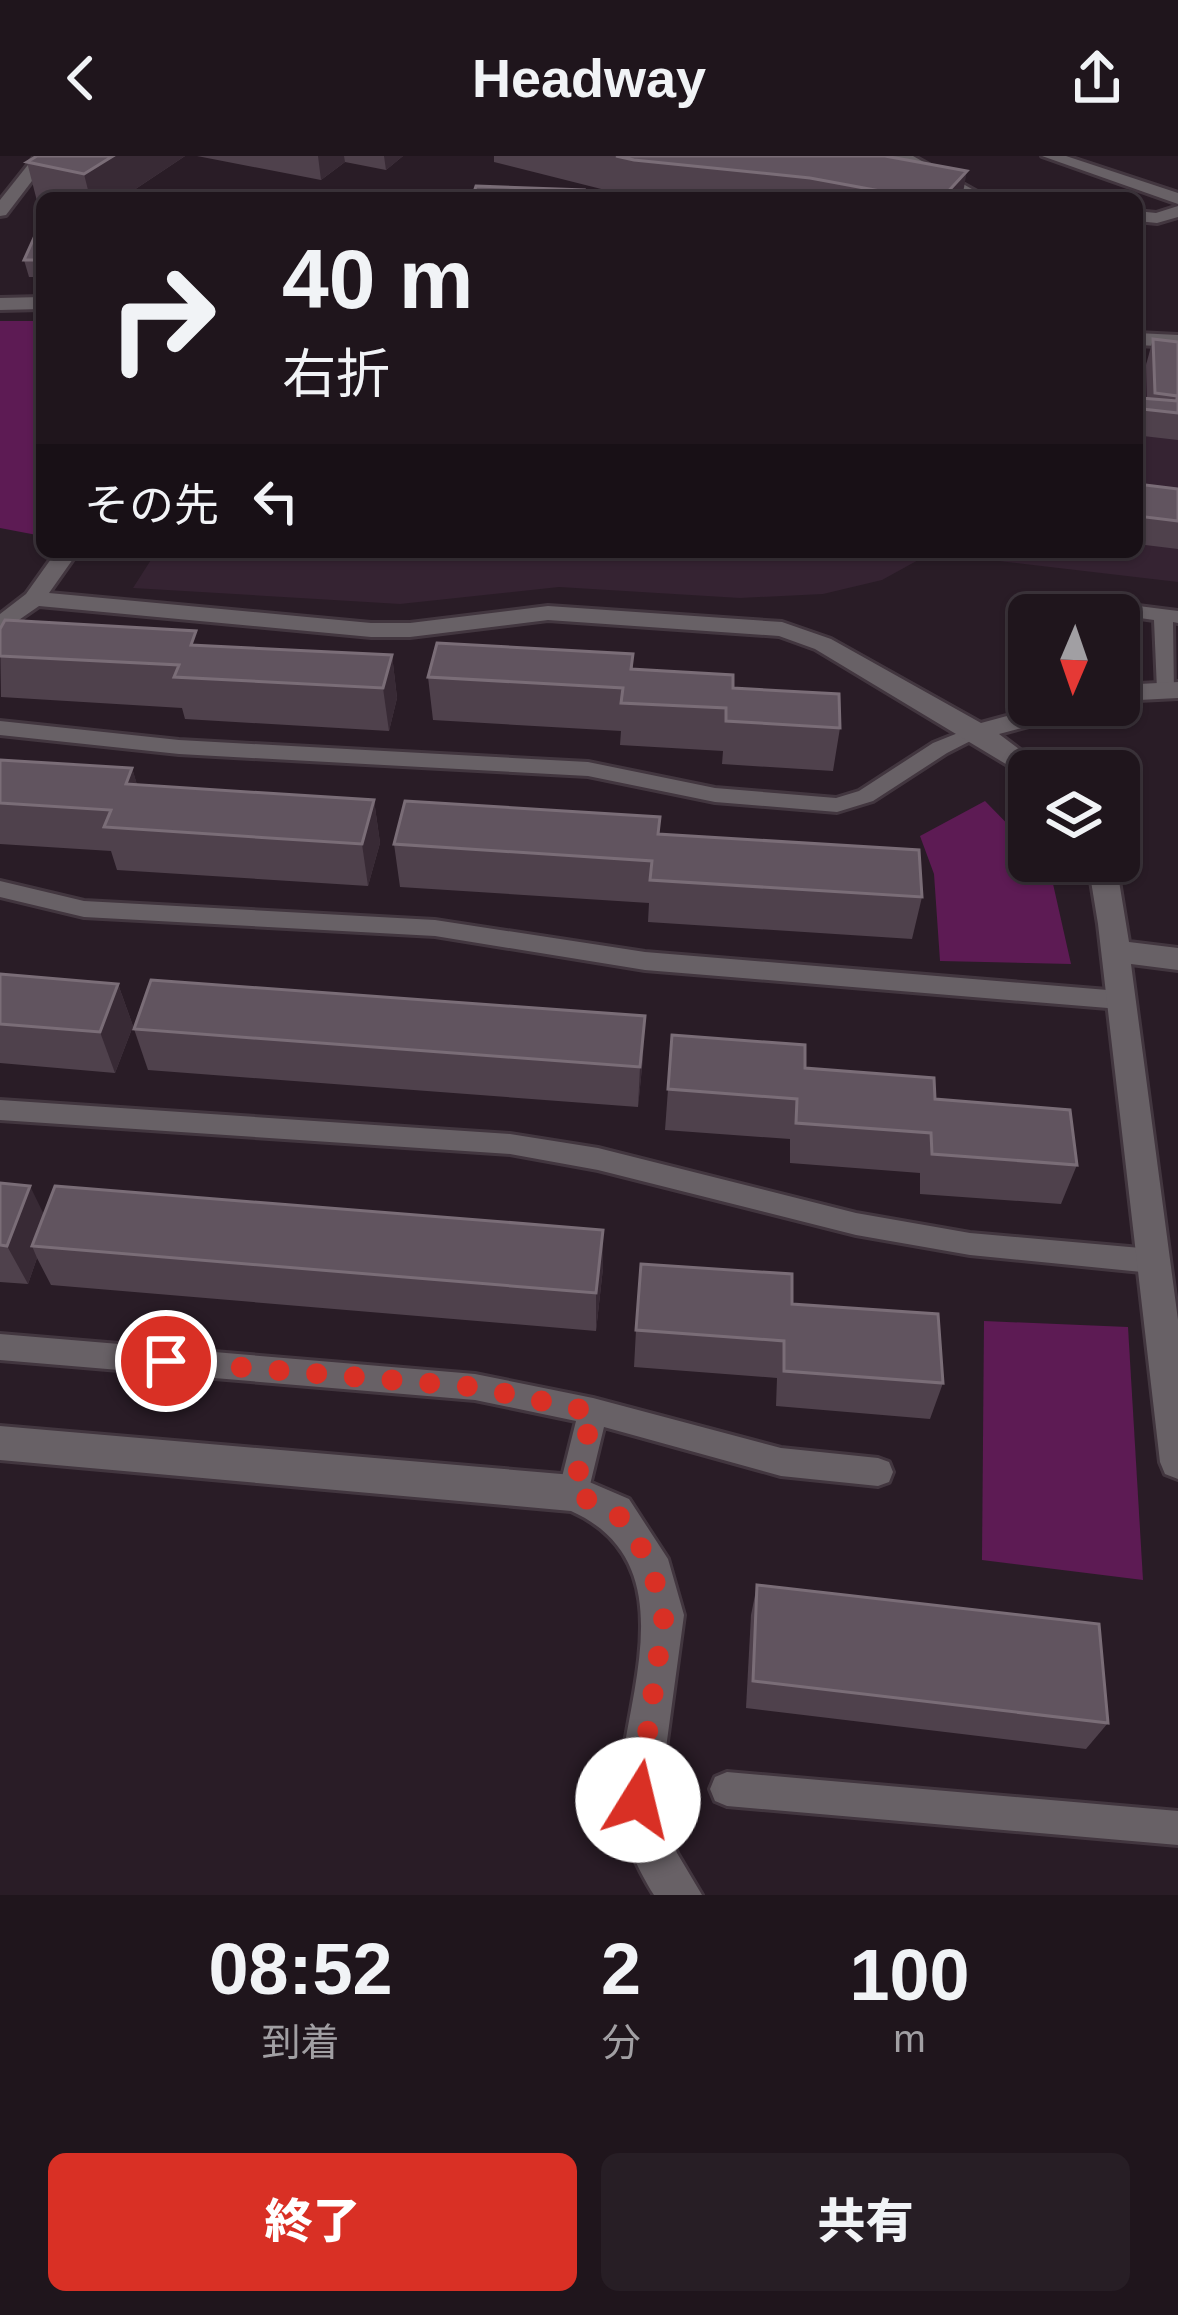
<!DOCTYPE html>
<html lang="ja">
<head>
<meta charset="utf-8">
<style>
  body { margin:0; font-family:Helvetica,"Noto Sans JP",sans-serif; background:#271e25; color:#f1f3f6; height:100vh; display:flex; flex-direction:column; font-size:45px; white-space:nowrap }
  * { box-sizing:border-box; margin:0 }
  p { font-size:39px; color:#a19fa3 }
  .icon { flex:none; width:66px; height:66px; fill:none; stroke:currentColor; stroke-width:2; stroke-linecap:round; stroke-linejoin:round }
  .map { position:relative; height:1739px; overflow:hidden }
  .sheet { display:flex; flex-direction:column; background:#1f151c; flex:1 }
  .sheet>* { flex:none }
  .banner { position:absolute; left:36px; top:36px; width:1107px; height:366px; border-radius:18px; box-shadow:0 3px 9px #0004,0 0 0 3px #3c343b; background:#1f151c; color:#f1f3f6; overflow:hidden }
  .needle { width:78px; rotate:182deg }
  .fabs { position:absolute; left:1008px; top:438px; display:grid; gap:24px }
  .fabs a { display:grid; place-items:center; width:132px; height:132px; border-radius:18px; background:#1f151c; box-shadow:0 3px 9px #0004,0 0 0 3px #3c343b; font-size:60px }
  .pin { position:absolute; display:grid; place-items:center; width:102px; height:102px; color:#fff; margin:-51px; border:6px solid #fff; border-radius:50%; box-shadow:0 3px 12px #0007 }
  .me { position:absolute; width:132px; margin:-66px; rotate:9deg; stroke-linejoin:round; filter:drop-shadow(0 0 9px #0008) }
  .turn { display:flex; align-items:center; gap:42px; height:252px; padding:0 48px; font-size:54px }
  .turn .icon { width:156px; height:156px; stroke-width:2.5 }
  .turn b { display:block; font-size:84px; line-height:102px }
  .then { display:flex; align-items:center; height:114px; padding:0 48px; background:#0003; gap:24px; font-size:45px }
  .eta { display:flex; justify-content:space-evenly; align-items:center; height:204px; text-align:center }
  .eta b { font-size:72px; font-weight:800; line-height:84px }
  .button { display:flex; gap:24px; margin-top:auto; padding:24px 48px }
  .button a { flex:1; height:138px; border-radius:18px; background:#d93025; color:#fff; font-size:48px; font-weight:800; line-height:138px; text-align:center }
  .button a+a { background:#271e25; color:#f1f3f6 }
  header { display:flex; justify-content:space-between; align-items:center; height:156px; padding:0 48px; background:#1f151c; font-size:54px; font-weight:800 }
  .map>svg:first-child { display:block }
  .built { fill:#352332 }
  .green { fill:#5d1b54 }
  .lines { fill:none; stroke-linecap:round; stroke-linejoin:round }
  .service-casing { stroke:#42363f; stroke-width:6 }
  .minor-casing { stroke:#42363f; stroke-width:6 }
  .tertiary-casing { stroke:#42363f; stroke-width:6 }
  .service { fill:#686166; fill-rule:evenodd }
  .minor { fill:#686166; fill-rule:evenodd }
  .tertiary { fill:#686166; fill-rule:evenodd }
  .wall { fill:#4f414c }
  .shaded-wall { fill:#382a35 }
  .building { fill:#61545f; stroke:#7a6d77; stroke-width:3 }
  .route { stroke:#d93025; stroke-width:21; stroke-dasharray:0 37.8 }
</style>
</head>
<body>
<header><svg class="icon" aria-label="back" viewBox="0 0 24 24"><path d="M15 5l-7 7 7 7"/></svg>Headway<svg class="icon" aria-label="share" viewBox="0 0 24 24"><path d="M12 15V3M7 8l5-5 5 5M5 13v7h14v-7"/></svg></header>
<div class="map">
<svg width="1178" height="1739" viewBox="0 0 1178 1739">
  <rect width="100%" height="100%" fill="#291c26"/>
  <polygon class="built" points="1137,206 1178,208 1178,426 931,397 882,424 823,438 740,442 559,431 400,448 133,432 156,396 1137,396"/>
  <g class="green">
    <polygon points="0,165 42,165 42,380 0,372"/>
    <polygon points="985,645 1029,690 1029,705 1044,705 1049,710 1071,808 940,805 934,718 920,680"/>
    <polygon points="984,1165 1128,1171 1143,1424 982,1404"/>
  </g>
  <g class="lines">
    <g class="service-casing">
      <g id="service">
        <polygon points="1083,443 1178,455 1178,467 1173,466 1174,538 1160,538 1157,534 1154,464 1076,453 1074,449"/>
        <polygon points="0,565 179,584 588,606 715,632 836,642 859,635 933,587 978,569 988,576 947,597 873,645 837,656 715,646 588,620 179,598 0,579"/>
        <polygon points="0,725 84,745 435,764 645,796 1120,835 1132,844 1120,853 645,814 435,780 84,761 0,741"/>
        <polygon points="0,944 510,978 598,992 856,1057 970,1077 1152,1093 1162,1097 1166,1105 1162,1113 1152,1117 970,1099 856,1079 598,1014 510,998 0,964"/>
        <polygon points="0,1178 475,1218 593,1242 781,1292 878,1302 889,1306 893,1316 889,1326 878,1330 781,1320 604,1271 588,1337 584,1347 573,1351 562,1347 558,1337 576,1265 475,1244 0,1204"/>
        <polygon points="727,1616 1178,1655 1178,1689 727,1650 715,1645 710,1633 715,1621"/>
      </g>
    </g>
    <g class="minor-casing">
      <g id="minor">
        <polygon points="35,0 51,0 6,59 0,60 0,44"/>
        <polygon points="893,0 913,0 988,42 967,42"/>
        <polygon points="1042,0 1066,0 1178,37 1178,48"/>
        <polygon points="1178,50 1178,61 1157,67 1137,65 1137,55 1156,57"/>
        <polygon points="56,396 78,396 49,437 371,467 410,467 548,450 782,466 831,483 981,567 1047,549 1088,549 1085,555 999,578 1048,615 1029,615 1029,622 815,493 779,480 548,464 410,481 371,481 39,450 0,477 0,458 26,438"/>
        <polygon points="1178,526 1178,542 1119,545 1119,529"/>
        <polygon points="1082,705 1110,705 1119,725 1129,786 1178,792 1178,814 1131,808 1178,1164 1178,1323 1165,1318 1160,1306 1098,768 1091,725"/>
        <path d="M 0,1270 L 573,1319 L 629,1343 L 668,1403 L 684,1459 L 659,1644 L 677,1697 L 702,1739 L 654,1739 C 638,1714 620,1675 617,1645 C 616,1631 621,1613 623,1599 C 637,1511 674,1401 571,1355 L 0,1304 Z"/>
      </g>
    </g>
    <g class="tertiary-casing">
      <g id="tertiary">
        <polygon points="42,141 42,153 0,154 0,142"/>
        <polygon points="1137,177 1178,179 1178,191 1137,189"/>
      </g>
    </g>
    <use href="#service" class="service"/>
    <use href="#minor" class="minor"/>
    <use href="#tertiary" class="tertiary"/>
  </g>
  <g class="wall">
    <polygon points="37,0 185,0 122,42 42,42 42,50 38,49 27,6"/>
    <polygon points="197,0 403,0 386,14 345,6 321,24"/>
    <polygon points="494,0 885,0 962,42 637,42 494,6"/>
    <polygon points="42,73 42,121 29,121 24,104"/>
    <polygon points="1153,183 1178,186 1178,284 1143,280 1143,286 1137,308 1137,211 1141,242 1147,242 1146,209"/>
    <polygon points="1137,328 1178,333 1178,393 1137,388"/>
    <polygon points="0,473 199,489 392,499 397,542 389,575 185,563 182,552 1,541"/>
    <polygon points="633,498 633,513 733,532 840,572 833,615 722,608 723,595 620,589 621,575 433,564 428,521"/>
    <polygon points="0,604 132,612 137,629 374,644 380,687 368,730 117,714 111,695 0,688"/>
    <polygon points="659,678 922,741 912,783 648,766 649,747 400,731 394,688"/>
    <polygon points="0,818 118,828 133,870 115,917 0,907"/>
    <polygon points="134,873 643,901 638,951 148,914"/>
    <polygon points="672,879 935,943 1077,1009 1061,1048 920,1038 920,1017 790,1007 790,983 665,974"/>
    <polygon points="0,1027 44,1058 603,1112 596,1175 51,1129 37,1102 28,1128 0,1126"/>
    <polygon points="792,1148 943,1227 930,1263 776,1250 777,1222 634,1211 636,1174"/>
    <polygon points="757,1429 1108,1567 1086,1593 746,1552 751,1459"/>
  </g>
  <g class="shaded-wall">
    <polygon points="113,0 185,0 122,42 90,42 84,18"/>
    <polygon points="318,0 344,0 345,6 321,24"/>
    <polygon points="384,0 403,0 386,14"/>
    <polygon points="967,15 962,42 942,42"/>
    <polygon points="392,499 397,542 389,575 383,532"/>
    <polygon points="132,612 145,655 126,628"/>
    <polygon points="374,644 380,687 368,730 362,688"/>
    <polygon points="118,828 133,870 115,917 100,876"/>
    <polygon points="645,860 643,901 638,951 640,911"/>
    <polygon points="30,1030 49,1069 32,1090 37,1102 28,1128 7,1090"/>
    <polygon points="603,1074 603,1112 596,1175 596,1137"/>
  </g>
  <g class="building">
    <polygon points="37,0 113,0 84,18 27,6"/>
    <polygon points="616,0 885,0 967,15 942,42 918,42 810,22 634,4"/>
    <polygon points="476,30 584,34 582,42 472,42"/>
    <polygon points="38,73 42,73 42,104 24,104"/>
    <polygon points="1153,183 1178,186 1178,257 1142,253 1143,286 1137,285 1137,211 1140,212 1141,242 1177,245 1177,240 1155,237"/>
    <polygon points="1137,328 1178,333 1178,365 1137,360"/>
    <polygon points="5,464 196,475 191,489 392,499 383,532 174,521 179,509 0,500 0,473"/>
    <polygon points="437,487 633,498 631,513 733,519 733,532 839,538 840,572 726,565 726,552 621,547 623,532 428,521"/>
    <polygon points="0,604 132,612 126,628 374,644 362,688 104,671 111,654 0,647"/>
    <polygon points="405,645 660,661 658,678 919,694 922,741 650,724 652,705 394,688"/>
    <polygon points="0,818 118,828 100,876 0,868"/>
    <polygon points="151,824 645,860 640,911 134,873"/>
    <polygon points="672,879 805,889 805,912 934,922 935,943 1070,954 1077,1009 932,998 931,977 796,967 797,943 668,933"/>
    <polygon points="0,1027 30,1030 7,1090 0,1089"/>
    <polygon points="55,1030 603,1074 596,1137 32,1090"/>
    <polygon points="641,1108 792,1118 792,1148 938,1158 943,1227 784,1215 784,1185 636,1174"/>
    <polygon points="757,1429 1099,1468 1108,1567 753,1525"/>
  </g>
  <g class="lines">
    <polyline class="route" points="166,1205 475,1231 593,1256 573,1337 616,1356 649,1403 664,1460 638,1644"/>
  </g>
</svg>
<div class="fabs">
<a><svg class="needle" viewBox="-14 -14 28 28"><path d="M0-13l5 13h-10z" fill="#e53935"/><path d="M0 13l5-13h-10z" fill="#a19fa3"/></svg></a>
<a><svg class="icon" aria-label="layers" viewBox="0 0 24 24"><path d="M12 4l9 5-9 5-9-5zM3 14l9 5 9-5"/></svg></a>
</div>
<div class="pin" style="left:166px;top:1205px;background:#d93025"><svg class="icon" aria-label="arrive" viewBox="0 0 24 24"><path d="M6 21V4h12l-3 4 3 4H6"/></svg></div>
<svg class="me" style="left:638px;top:1644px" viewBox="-20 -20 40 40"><circle r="19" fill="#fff"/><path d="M0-13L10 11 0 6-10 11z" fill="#d93025"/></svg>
<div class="banner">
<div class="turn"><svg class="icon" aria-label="right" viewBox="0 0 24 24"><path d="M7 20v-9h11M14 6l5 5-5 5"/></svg><div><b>40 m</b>右折</div></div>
<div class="then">その先<svg class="icon" aria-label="left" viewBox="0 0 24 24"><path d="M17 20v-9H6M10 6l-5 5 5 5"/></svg></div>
</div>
</div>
<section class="sheet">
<div class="eta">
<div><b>08:52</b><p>到着</p></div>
<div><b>2</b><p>分</p></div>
<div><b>100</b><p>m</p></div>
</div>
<div class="button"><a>終了</a><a>共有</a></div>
</section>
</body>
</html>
